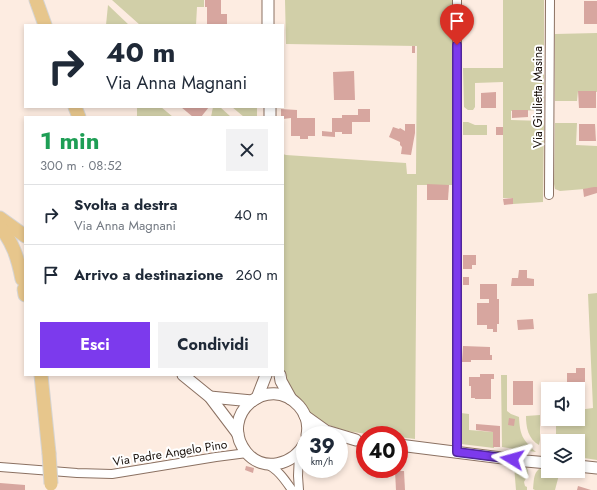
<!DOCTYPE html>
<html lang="it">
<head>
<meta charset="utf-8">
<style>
  body { margin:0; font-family:Jost,sans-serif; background:#f2f2f3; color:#1f2937; height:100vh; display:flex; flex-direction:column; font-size:15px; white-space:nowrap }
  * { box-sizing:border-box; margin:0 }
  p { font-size:13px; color:#747a83 }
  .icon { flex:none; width:22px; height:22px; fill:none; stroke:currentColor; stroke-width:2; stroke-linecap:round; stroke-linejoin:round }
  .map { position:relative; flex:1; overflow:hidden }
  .sheet { position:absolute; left:24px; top:116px; width:260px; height:260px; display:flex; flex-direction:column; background:#fff; border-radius:0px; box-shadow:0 2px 6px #0003 }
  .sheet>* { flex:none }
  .guide { position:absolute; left:24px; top:24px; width:260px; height:84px; border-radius:0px; box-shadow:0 2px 6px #0003; background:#fff; color:#1f2937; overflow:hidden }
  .buttons { position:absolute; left:541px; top:382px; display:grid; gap:8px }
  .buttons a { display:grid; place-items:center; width:44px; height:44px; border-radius:0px; background:#fff; box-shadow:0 2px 6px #0003; font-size:20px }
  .speed { position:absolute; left:296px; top:426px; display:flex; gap:8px; font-size:20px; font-weight:700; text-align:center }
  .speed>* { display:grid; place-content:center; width:52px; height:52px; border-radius:50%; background:#fff; box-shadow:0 2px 6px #0003; line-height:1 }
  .speed small { font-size:10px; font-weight:400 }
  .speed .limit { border:6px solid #d22; background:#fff; color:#111 }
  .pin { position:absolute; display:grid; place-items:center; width:34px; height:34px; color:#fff; margin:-41px -17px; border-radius:50% 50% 50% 0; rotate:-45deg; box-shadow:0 0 4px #0007 }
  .pin .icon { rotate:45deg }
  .me { position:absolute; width:44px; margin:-22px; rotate:278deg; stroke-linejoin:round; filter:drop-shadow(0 0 3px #0008) }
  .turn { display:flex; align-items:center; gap:14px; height:84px; padding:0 16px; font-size:18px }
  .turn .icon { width:52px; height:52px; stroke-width:2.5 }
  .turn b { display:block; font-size:28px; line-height:34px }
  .round { display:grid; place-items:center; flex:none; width:42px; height:42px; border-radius:0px; background:#f2f2f3 }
  .overview { display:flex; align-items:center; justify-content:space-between; height:68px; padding:0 16px }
  h1 { font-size:24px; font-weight:700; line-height:30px; color:#1e9e55 }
  .cta { display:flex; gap:8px; margin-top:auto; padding:8px 16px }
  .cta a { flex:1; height:46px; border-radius:0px; background:#7c3aed; color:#fff; font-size:16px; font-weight:700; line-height:46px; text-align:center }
  .cta a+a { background:#f2f2f3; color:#1f2937 }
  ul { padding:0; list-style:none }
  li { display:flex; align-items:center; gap:12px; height:60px; padding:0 16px; border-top:1px solid #e0e1e3 }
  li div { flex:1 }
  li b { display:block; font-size:15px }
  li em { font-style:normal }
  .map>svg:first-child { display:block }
  .green { fill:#d1cfa8 }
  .building { fill:#d7a69f }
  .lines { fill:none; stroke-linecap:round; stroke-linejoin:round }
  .minor-casing { stroke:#8b7162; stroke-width:10 }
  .tertiary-casing { stroke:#8b7162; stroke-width:13 }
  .primary-casing { stroke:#d5d4d3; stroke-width:15 }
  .minor { stroke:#fff; stroke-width:8 }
  .tertiary { stroke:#fff; stroke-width:11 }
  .primary { stroke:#e7c68c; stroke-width:13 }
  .primary-bridge-casing { stroke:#d5d4d3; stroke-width:15; stroke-linecap:butt }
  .primary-bridge { stroke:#e7c68c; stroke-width:13 }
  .route-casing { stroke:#51269a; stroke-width:10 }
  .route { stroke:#7c3aed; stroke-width:7 }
  .labels { text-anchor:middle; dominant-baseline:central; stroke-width:4; stroke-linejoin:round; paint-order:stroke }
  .street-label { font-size:12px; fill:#170e08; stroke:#fff }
</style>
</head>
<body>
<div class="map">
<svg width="597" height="490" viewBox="0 0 597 490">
  <rect width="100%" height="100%" fill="#fdece1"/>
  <g class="green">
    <polygon points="112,0 204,0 204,7 197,7 196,25 140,25"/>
    <path d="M 285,0 L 454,0 L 454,185 L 417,185 L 415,439 L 399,437 L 399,435 C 375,435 341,434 320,420 C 302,409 289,390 283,371 L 283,154 L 286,155 L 406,163 L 407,174 L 416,174 L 417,46 L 286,44 Z"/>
    <polygon points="503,0 544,0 544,110 511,111 511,120 544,121 543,202 513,204 513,198 503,198 503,82 475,83 475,107 473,110 468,110 464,107 463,68 503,68"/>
    <polygon points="108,5 129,25 106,25"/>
    <polygon points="597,33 597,92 578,91 577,101 555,101 555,34"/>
    <polygon points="137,107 161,107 173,117 137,117"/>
    <polygon points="213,107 220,107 231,117 211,117"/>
    <polygon points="232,107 257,107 257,117 244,117"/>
    <polygon points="463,122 468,122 475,125 487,125 487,135 463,135"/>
    <polygon points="555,123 577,123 576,145 597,146 597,188 560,191 555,189 554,184"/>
    <polygon points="597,293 597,460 578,457 578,441 556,441 556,419 578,419 578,410 593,408 588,294"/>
    <path d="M 501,375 L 507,375 L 507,411 L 511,414 L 519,417 C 520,435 522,439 536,452 L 502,447 Z"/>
    <polygon points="461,413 469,414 469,430 493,432 494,448 461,444"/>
    <path d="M 540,415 L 540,440 L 539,445 C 528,439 526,427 526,416 Z"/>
    <path d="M 514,466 L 525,467 L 527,468 C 530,477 527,476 524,482 L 525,486 L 527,487 L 527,490 L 516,490 Z"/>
    <path d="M 539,469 L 548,470 L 548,471 L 560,471 L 555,490 L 535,490 L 533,489 C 534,482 533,474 539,469 Z"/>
  </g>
  <g class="building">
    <polygon points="205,0 221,0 221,14 227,14 227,25 207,25 207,7 205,7"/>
    <rect x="584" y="1" width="13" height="23"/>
    <rect x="412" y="46" width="3" height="7"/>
    <polygon points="354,71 355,100 334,100 333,72"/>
    <polygon points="578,91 596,91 596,108 579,108"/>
    <polygon points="496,92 496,108 481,108 481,93"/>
    <polygon points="181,107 209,107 201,117 193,117"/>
    <polygon points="281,109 297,110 297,118 315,118 315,136 308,136 308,139 300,139 300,136 291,136 291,118 283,119 283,117 281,117"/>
    <polygon points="358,109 370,109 370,122 352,122 352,134 342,134 342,132 335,132 335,137 322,136 322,131 332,132 332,118 342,118 342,115 358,115"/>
    <polygon points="512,110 528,110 528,117 512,118"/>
    <polygon points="405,124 415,124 415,133 411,155 401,154 402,147 400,145 400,142 389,137 393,127 399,129 400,128 405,131"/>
    <polygon points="579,124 595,124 596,141 579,141"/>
    <rect x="496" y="127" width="7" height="8"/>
    <polygon points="427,184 449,185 448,200 427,200"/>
    <polygon points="594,187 597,187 597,193 584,197 583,189"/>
    <polygon points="513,198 513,204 504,205 503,199"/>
    <polygon points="463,255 476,255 476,265 472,265 472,269 463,269"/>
    <polygon points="519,270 527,270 527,278 534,279 534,286 511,286 512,278 518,278"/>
    <rect x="463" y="277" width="6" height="8"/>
    <polygon points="480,284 497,284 497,299 499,299 499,324 497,324 497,332 493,332 493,329 487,329 487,325 477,325 477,303 489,303 489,299 480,299"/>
    <polygon points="533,319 534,329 518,330 517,320"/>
    <polygon points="463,346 490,347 490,355 492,355 492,360 471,360 471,362 462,362"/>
    <polygon points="576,368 585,368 585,384 567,385 567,373 576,373"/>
    <polygon points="480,374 494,374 494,379 491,379 491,399 475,399 475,398 471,398 471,386 469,386 469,377 480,377"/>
    <rect x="513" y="381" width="20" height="24"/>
    <polygon points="509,418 515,419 514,426 508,425"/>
    <polygon points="476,424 500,426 500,447 493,447 493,432 476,430"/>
    <polygon points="246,466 254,468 253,473 245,470"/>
    <polygon points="395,471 404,471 405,490 396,490"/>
    <polygon points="0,483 25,485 25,490 0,490"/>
    <polygon points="578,486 591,490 577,490"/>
  </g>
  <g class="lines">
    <g class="minor-casing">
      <g id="minor">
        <polyline points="549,195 550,0"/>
        <polyline points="457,452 457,0"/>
        <polyline points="299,453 298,476 299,490"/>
        <path d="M 266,464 C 278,469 285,480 292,490"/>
        <polyline points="0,467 77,473 112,474 216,457 247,453"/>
      </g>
    </g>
    <g class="tertiary-casing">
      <g id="tertiary">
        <polyline points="268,0 268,25"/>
        <polyline points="270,107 270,117"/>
        <polyline points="183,375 210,397 238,434"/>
        <polyline points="280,375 281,381 291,399"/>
        <polyline points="210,397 252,401"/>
        <polyline points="257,398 266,375"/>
        <polyline points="305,416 326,431 356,440"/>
        <path d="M 305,443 C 294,465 263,473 246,452 C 217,415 269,372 299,406 C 306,414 309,425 307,435"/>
        <polyline points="399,445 526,461 548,463"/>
        <polyline points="578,466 597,468"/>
      </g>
    </g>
    <g class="primary-casing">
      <g id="primary">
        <polyline points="36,0 45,25"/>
        <polyline points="75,107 79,117"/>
        <polyline points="0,218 25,236"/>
        <path d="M 0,227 C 13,242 18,259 22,279"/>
        <polyline points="24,289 25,295"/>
        <polyline points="41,375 49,453"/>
      </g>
    </g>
    <use href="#minor" class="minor"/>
    <use href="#tertiary" class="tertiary"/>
    <use href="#primary" class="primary"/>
    <g class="primary-bridge-casing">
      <polyline id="primary-bridge" points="49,453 51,484"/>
    </g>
    <use href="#primary-bridge" class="primary-bridge"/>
  </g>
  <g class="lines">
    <g class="route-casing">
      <polyline id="route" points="457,45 457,452 512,459"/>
    </g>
    <use href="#route" class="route"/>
  </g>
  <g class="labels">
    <g class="street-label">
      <text transform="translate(538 97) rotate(-90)">Via Giulietta Masina</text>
      <text transform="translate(170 453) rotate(-9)">Via Padre Angelo Pino</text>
    </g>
  </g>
</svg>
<div class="buttons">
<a><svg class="icon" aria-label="sound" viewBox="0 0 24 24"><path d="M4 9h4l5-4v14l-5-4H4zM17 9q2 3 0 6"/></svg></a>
<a><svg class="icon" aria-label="layers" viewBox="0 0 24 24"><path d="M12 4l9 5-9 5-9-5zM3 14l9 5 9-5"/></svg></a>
</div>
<div class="speed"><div>39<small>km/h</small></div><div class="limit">40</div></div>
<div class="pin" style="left:457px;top:45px;background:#d93025"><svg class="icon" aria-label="arrive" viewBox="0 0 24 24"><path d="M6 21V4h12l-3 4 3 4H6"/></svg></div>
<svg class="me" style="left:512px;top:459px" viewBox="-20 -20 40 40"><path d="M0-17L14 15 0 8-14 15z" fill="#7c3aed" stroke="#fff" stroke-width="4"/></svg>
<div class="guide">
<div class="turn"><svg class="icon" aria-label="right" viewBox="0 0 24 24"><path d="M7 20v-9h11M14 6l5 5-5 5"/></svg><div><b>40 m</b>Via Anna Magnani</div></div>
</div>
<section class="sheet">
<div class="overview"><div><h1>1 min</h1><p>300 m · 08:52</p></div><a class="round"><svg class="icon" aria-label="close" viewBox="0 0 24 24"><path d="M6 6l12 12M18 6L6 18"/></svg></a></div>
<ul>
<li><svg class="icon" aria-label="right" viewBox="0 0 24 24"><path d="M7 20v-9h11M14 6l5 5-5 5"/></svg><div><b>Svolta a destra</b><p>Via Anna Magnani</p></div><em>40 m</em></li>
<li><svg class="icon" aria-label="arrive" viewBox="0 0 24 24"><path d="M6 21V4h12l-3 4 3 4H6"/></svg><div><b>Arrivo a destinazione</b></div><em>260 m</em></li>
</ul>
<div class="cta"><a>Esci</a><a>Condividi</a></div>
</section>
</div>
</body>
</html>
